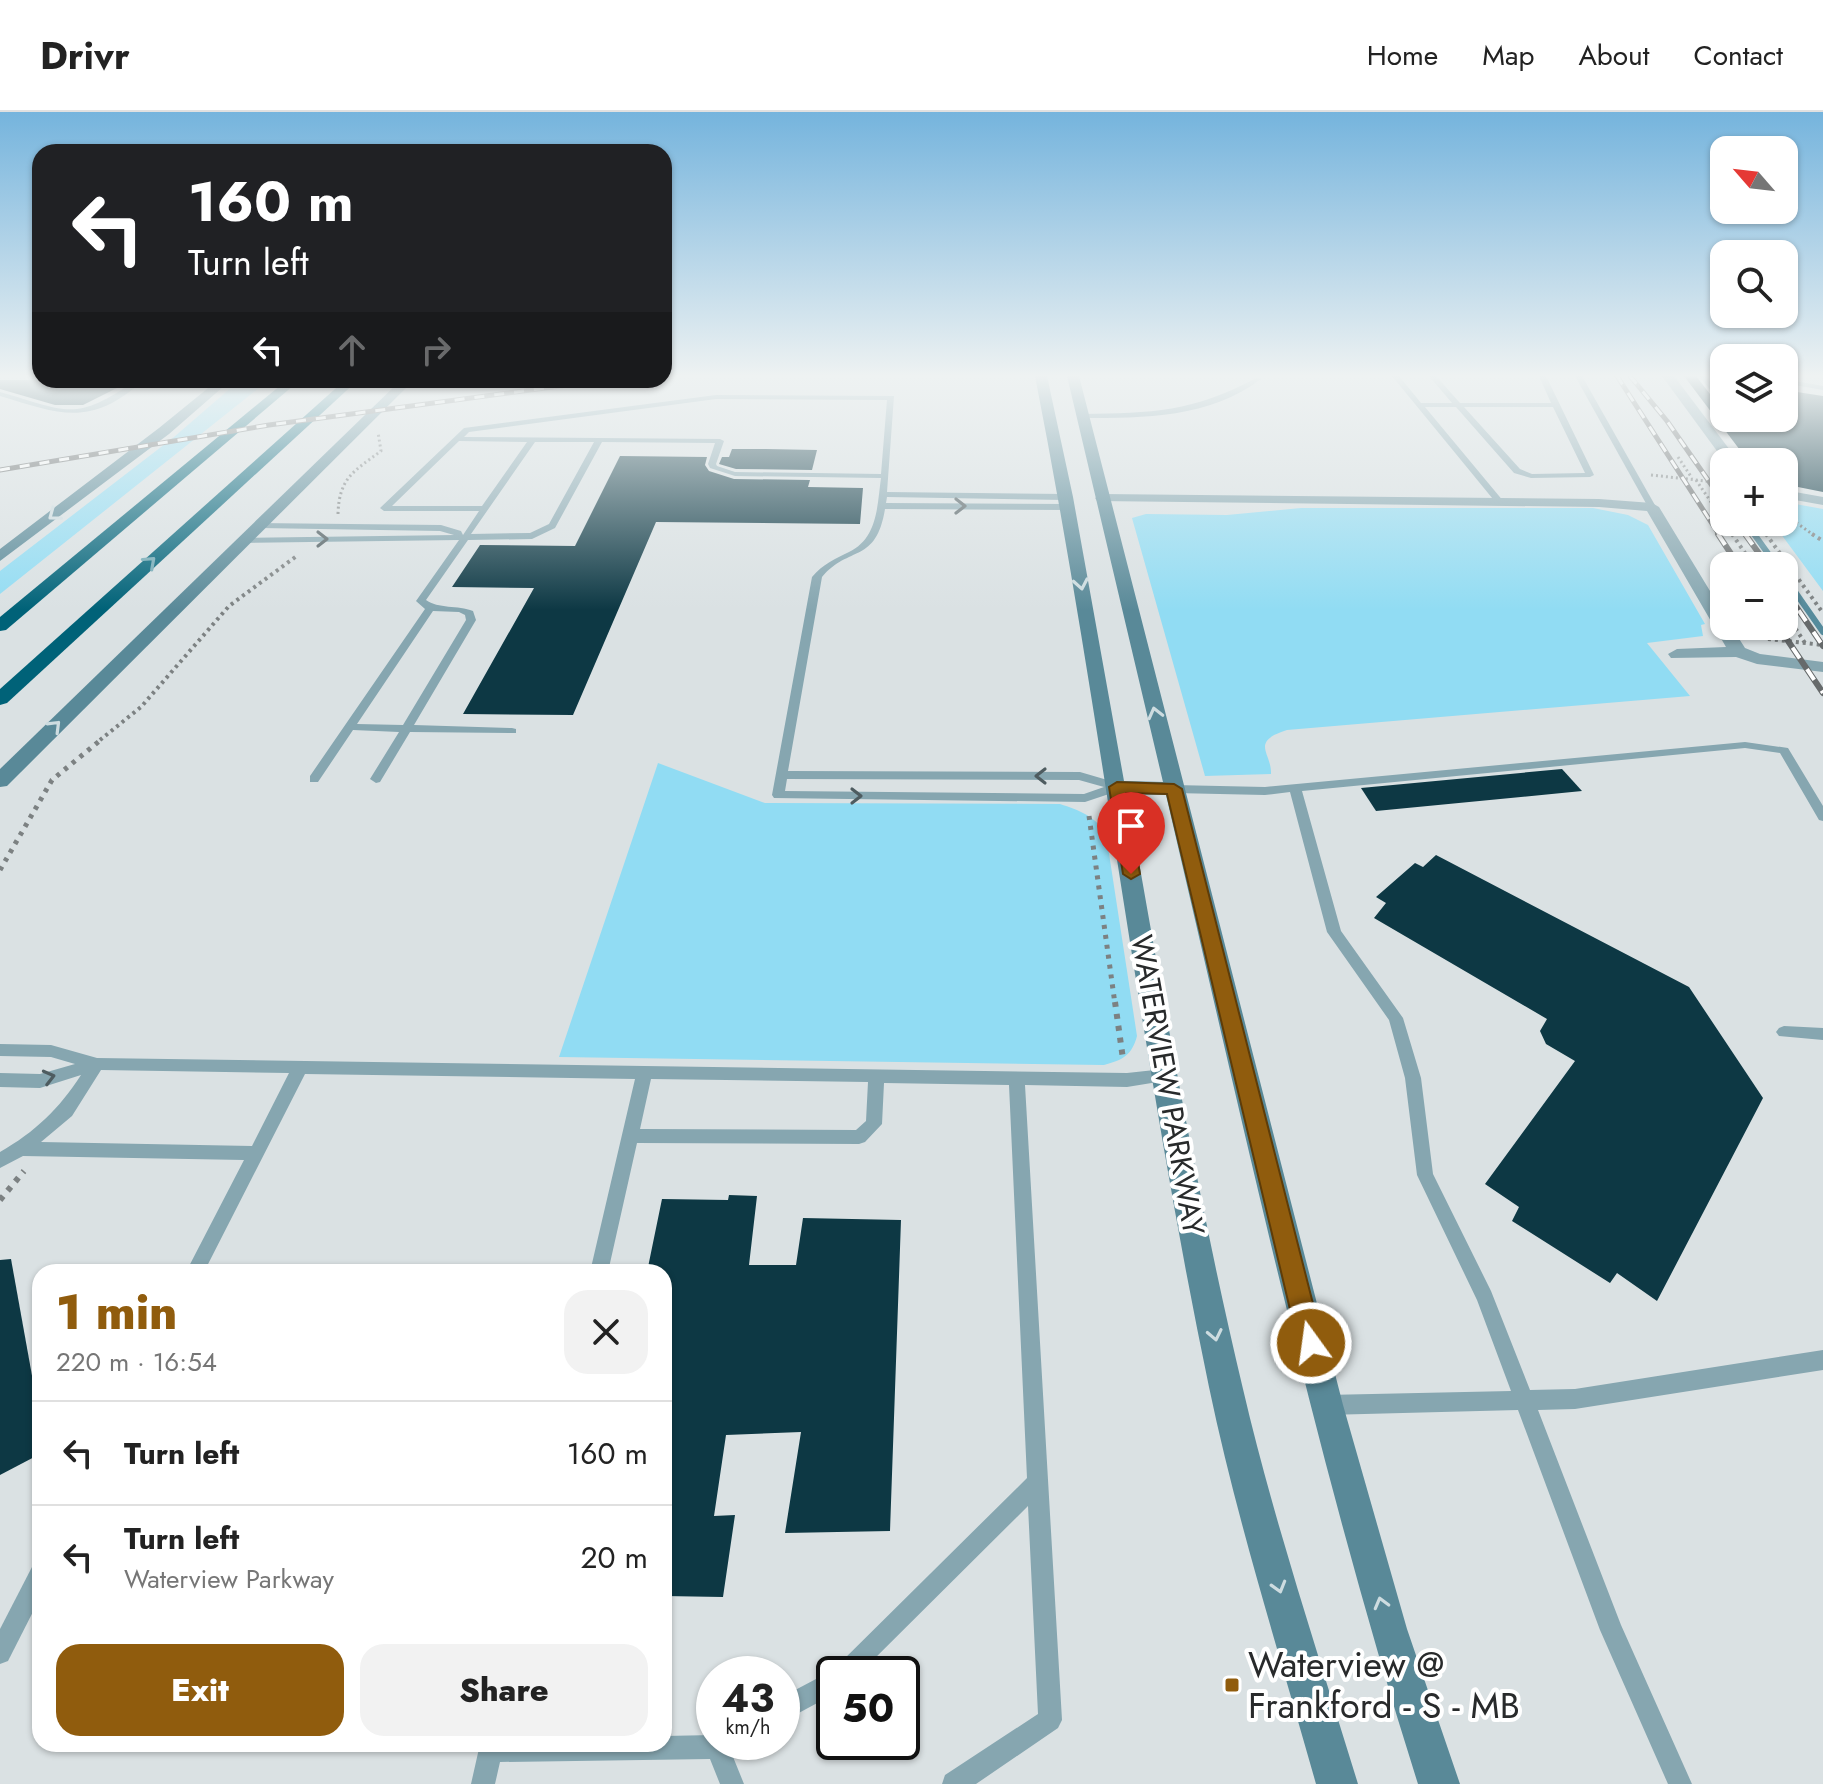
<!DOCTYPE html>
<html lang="en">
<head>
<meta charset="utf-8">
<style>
  body { margin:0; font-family:Jost,sans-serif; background:#f2f2f2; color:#222; height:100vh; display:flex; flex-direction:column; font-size:30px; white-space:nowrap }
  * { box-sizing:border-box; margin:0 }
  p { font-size:26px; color:#767676 }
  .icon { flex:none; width:44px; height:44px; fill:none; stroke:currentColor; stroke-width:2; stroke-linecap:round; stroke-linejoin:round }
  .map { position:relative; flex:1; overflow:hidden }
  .panel { position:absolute; left:32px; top:1152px; width:640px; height:488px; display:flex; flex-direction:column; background:#fff; border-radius:24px; box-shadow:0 2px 6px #0004 }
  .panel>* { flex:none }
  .top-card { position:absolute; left:32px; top:32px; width:640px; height:244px; border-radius:24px; box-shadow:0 2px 6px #0004; background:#202124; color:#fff; overflow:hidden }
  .needle { width:52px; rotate:298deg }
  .tools { position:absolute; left:1710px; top:24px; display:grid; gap:16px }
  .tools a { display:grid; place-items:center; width:88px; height:88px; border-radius:16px; background:#fff; box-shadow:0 2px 6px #0004; font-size:40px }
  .speed { position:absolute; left:696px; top:1544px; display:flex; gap:16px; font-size:40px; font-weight:700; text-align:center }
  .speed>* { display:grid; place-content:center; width:104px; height:104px; border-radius:50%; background:#fff; box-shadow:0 2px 6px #0004; line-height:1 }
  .speed small { font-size:20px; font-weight:400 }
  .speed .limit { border:4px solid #111; border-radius:12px; background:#fff; color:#111 }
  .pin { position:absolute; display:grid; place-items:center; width:68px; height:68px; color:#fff; margin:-82px -34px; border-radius:50% 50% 50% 0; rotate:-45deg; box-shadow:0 0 8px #0007 }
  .pin .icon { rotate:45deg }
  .me { position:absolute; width:88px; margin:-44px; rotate:346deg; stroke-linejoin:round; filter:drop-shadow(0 0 6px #0008) }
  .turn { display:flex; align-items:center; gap:28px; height:168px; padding:0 24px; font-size:36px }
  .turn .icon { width:104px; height:104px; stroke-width:2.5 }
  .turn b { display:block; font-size:56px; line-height:68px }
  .lanes { display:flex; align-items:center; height:76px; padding:0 24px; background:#0003; justify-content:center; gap:40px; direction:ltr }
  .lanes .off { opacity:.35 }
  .round { display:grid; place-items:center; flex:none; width:84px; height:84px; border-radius:24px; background:#f2f2f2 }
  .summary { display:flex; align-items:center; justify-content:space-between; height:136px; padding:0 24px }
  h1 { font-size:48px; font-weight:800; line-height:60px; color:#905c0d }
  .button { display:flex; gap:16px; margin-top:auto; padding:16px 24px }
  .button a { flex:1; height:92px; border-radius:24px; background:#905c0d; color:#fff; font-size:32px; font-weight:800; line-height:92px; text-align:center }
  .button a+a { background:#f2f2f2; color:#222 }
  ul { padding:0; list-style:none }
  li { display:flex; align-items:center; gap:24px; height:104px; padding:0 24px; border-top:2px solid #e0e0e0 }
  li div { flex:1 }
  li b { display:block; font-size:30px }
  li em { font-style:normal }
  header { display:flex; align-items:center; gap:48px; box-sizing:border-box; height:112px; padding:0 40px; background:#fff; border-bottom:2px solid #e0e0e0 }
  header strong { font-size:38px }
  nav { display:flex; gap:44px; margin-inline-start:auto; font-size:28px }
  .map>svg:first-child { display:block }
  .green { fill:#91dcf3 }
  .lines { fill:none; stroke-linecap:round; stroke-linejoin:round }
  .stream-far1 { stroke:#558b9c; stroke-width:4 }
  .stream { stroke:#558b9c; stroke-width:6 }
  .building { fill:#0d3844 }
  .path-far3 { stroke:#7c8182; stroke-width:3; stroke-dasharray:2 3; stroke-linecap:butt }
  .path-far2 { stroke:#7c8182; stroke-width:4; stroke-dasharray:3 4; stroke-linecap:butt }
  .path-far1 { stroke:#7c8182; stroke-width:5; stroke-dasharray:4 6; stroke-linecap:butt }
  .path { stroke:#7c8182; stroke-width:6; stroke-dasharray:5 7; stroke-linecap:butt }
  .lane { fill:#86a6b0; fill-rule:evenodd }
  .street { fill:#86a6b0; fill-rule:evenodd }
  .secondary { fill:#598998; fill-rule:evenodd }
  .highway { fill:#006278; fill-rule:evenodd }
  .rail-far1-casing { stroke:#666a6b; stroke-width:5 }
  .rail-casing { stroke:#666a6b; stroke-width:6 }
  .rail-far1 { stroke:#fff; stroke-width:3; stroke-dasharray:10; stroke-linecap:butt }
  .rail { stroke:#fff; stroke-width:4; stroke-dasharray:13; stroke-linecap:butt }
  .oneway { stroke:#4e5c60 }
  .oneway2 { stroke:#cddce0 }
  .oneway3 { stroke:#73a9b5 }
  .route { fill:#905c0d; stroke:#5e3c08; stroke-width:2 }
  .poi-dot { fill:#905c0d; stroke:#fff; stroke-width:3 }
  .labels { text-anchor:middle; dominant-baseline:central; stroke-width:8; stroke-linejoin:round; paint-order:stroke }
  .street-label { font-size:30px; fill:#282a2b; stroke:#fff }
  .near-poi-label { font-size:36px; fill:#282a2b; stroke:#fff; text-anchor:start }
</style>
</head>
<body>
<header>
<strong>Drivr</strong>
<nav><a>Home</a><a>Map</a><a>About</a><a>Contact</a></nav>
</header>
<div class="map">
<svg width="1823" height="1672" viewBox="0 0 1823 1672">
  <rect width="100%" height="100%" fill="#dae1e3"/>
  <g class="green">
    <polygon points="240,268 269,268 0,482 0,459 174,325"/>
    <polygon points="1784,390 1823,397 1823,479 1772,410 1784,410"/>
    <path d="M 1301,396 L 1593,396 L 1628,403 L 1648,413 L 1705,512 L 1701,513 L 1703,524 L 1647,531 L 1690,584 L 1287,618 C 1249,630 1272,641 1271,662 L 1205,664 L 1132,406 L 1146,402 L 1227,403 Z"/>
    <path d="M 658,651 L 765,691 L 1060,692 C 1079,698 1095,704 1106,722 L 1137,924 C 1132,943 1123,948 1104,953 L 559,945 Z"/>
  </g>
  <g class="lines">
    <polyline class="stream-far1" points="1746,410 1756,424"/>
    <g class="stream">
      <polyline points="1754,422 1777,454"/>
      <polyline points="1784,464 1823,520"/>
    </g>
  </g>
  <g class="building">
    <polygon points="1684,264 1696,264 1710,282 1724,285 1724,306 1784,306 1784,278 1823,284 1823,380 1793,374 1793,368 1784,367 1784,350 1749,350"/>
    <polygon points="0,268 94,268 119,275 83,293 55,293 0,277"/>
    <polygon points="732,337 766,337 817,338 812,358 736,357 719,352 722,345 729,345"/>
    <polygon points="620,344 707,345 705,353 709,359 734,367 810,368 808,375 863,376 860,412 656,410 573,603 463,602 534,476 452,475 480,433 575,434"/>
    <polygon points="1562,657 1582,679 1376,699 1361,676"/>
    <polygon points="1436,743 1689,875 1763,986 1657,1189 1617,1161 1610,1171 1512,1109 1519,1095 1485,1072 1575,949 1546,932 1540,919 1547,907 1374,806 1386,791 1376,785 1415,751 1423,755"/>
    <polygon points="729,1083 757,1084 749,1153 796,1153 803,1106 901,1108 890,1419 785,1421 801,1320 726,1323 714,1404 735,1403 723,1485 664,1484 664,1160 647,1160 662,1087 728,1088"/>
    <polygon points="11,1147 40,1308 40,1342 0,1363 0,1148"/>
  </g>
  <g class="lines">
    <g class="path-far3">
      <polyline points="1678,345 1692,366"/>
      <polyline points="1651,363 1724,371"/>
      <polyline points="1696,368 1724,409"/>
      <path d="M 338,402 C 339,366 354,359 381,339 L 378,320"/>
      <polyline points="1784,402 1815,424"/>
      <polyline points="1724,410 1733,424"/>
      <polyline points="1758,410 1768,424"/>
    </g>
    <g class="path-far2">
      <polyline points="1732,422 1754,454"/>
      <polyline points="1766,422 1823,501"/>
      <polyline points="1812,422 1823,429"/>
      <polyline points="1784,499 1805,531"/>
      <polyline points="1768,527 1823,533"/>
      <polyline points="100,628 141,595 229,494 298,443"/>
    </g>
    <g class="path-far1">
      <polyline points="1089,704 1115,892"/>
      <polyline points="0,758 52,668 103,626"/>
    </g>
    <g class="path">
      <polyline points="1115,890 1123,947"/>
      <polyline points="0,1088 24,1059"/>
    </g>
    <g class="lane">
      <path d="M 1392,264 L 1399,264 L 1421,291 L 1452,291 L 1429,264 L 1436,264 L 1460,291 L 1551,291 L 1539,264 L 1546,264 L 1594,363 L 1590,365 L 1531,366 L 1514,361 L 1456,295 L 1425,295 L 1504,390 L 1497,392 ZM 1464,295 L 1553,295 L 1585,361 L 1532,362 L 1520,357 Z"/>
      <polygon points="1575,264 1582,264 1656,395 1655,397 1648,395"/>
      <polygon points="1699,264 1706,264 1716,277 1724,278 1724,282 1712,280"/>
      <path d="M 1256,266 L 1261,267 C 1210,306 1144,306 1083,306 L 1079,304 L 1083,302 C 1151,301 1194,300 1256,266 Z"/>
      <polygon points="1784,267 1823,274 1823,278 1784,271"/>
      <path d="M 136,268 L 144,268 C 91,315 62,303 0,284 L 0,280 C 67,299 75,311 136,268 Z"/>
      <path d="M 716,283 L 894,284 L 887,380 L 1066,382 L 1070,385 L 1066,388 L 887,385 L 886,391 L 1068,392 L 1072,395 L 1068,398 L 885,397 C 876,452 849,433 822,465 L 788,659 L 1080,660 L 1121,672 L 1123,675 L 1121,678 L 1085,690 L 774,686 L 772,683 L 812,465 C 823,452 835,447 849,440 C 878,426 877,394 881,366 L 735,364 L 710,356 L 708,352 L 715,331 L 602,330 L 555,416 L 532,427 L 468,428 L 426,488 C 438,497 458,493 473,499 L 476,508 L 414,613 L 512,616 L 516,617 L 516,621 L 410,620 L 380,670 L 376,671 L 370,667 L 399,620 L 353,618 L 318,670 L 310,670 L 310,664 L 425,497 L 416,489 L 459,428 L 241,431 L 241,427 L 244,426 L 454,423 L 440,419 L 260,416 L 256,413 L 257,411 L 441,413 L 461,419 L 463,423 L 479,399 L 384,399 L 380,396 L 464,316 ZM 716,287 L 887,288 L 881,362 L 735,360 L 717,354 L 716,352 L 724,329 L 720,327 L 464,325 L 469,320 ZM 459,329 L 527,330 L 482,394 L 392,394 ZM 535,330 L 594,330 L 549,412 L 530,421 L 471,422 ZM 433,499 L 459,500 L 465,503 L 466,508 L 403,613 L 357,612 ZM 787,667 L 1079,668 L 1104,675 L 1084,682 L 785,679 Z"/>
      <polygon points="1745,630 1788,636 1823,694 1823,709 1819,708 1780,641 1745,636 1302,679 1341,819 1403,906 1421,966 1433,1062 1491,1179 1530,1278 1575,1277 1823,1238 1823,1258 1575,1297 1538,1298 1621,1513 1692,1672 1668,1672 1600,1518 1518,1298 1326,1303 1319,1300 1316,1293 1319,1286 1326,1283 1511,1279 1477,1188 1417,1063 1405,966 1389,908 1327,820 1290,680 1265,683 1174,681 1168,677 1174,673 1265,675"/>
      <polygon points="1784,914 1823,916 1823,928 1779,924 1776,920 1779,916"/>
      <path d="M 0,932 L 51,933 L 97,946 L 1127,961 L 1164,957 L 1170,958 L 1172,963 L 1170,968 L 1127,975 L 1025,973 L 1062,1608 L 1058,1616 L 976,1672 L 942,1672 L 945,1663 L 1038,1602 L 1028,1394 L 859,1562 L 834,1562 L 834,1582 L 782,1610 L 782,1585 L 833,1558 L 1027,1366 L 1009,973 L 884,971 L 882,1012 L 865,1030 L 859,1032 L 637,1031 L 608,1160 L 590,1160 L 635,967 L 305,962 L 204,1160 L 186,1160 L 244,1048 L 23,1044 L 0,1056 L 0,1040 C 35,1020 59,997 81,963 L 40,976 L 0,975 L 0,961 L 40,962 L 75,952 L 51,945 L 0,944 ZM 101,958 L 289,961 L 252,1034 L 41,1030 L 72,1004 ZM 651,967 L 868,970 L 866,1009 L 856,1018 L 640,1017 Z"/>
      <polygon points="40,1452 40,1486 8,1549 0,1552 0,1517 32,1455"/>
      <polygon points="714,1623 714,1630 727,1630 744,1672 720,1672 710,1647 500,1650 495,1672 471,1672 480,1632 664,1632 664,1624"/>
    </g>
    <g class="street">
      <polygon points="1662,264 1674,264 1739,350 1725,350"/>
      <polygon points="1784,378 1823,385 1823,393 1784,386"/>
      <polygon points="1102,382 1599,387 1652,391 1659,395 1724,502 1724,514 1731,514 1745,536 1760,542 1823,550 1823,560 1757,552 1736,545 1671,546 1668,542 1677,537 1726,535 1647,399 1599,395 1097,389 1095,386"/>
    </g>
    <g class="secondary">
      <path d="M 1035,264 L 1047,264 L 1073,385 L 1124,669 L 1163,670 L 1067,264 L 1079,264 L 1343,1293 L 1407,1517 L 1460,1672 L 1418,1672 C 1315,1348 1244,1015 1166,683 L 1127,682 C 1162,880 1196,1080 1243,1277 C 1274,1410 1318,1541 1358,1672 L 1316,1672 C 1279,1540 1237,1409 1209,1275 C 1139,940 1101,600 1035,264 Z"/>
      <polygon points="218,268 231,268 169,322 0,449 0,437 159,316"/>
      <polygon points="401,268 414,268 7,674 0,675 0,657"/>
    </g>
    <g class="highway">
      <polygon points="287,268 300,268 6,518 0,519 0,505"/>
      <polygon points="345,268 358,268 7,591 0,593 0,577"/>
    </g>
    <g class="rail-far1-casing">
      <g id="rail-far1">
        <polyline points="1617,264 1720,424"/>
        <polyline points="1630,264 1667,309 1724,391"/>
        <polyline points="0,358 269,313 605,268"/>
        <polyline points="1737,410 1747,424"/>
      </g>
    </g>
    <g class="rail-casing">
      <g id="rail">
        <polyline points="1718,422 1739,454"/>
        <polyline points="1745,422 1768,454"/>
        <polyline points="1784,477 1823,534"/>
        <polyline points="1778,514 1823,581"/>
      </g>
    </g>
    <use href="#rail-far1" class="rail-far1"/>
    <use href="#rail" class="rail"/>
  </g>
  <defs><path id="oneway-chevron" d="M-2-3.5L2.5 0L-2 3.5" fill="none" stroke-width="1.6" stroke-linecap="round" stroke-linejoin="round" transform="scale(2)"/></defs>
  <g class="oneway">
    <use href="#oneway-chevron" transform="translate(960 394)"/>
    <use href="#oneway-chevron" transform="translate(322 427)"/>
    <use href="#oneway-chevron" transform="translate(1041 664) rotate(-180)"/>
    <use href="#oneway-chevron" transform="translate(856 684)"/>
    <use href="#oneway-chevron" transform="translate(49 965) rotate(-14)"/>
  </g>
  <g class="oneway2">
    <use href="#oneway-chevron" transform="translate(54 403) rotate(143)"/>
    <use href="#oneway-chevron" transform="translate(1081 472) rotate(80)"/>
    <use href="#oneway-chevron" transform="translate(1155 601) rotate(-104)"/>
    <use href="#oneway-chevron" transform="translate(55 614) rotate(-45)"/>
    <use href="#oneway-chevron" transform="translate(1215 1223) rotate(78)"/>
    <use href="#oneway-chevron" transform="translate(1279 1475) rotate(74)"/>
    <use href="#oneway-chevron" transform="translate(1381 1491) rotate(-105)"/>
  </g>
  <use class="oneway3" href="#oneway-chevron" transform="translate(150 450) rotate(-42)"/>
  <linearGradient id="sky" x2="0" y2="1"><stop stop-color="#75b4dd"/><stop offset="0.53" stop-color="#eef2f2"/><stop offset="1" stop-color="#eef2f2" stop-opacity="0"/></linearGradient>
  <rect width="1823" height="498" fill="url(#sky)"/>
  <polygon class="route" points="1117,670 1174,672 1182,677 1323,1231 1319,1240 1311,1244 1302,1240 1298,1231 1167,682 1126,681 1140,762 1131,767 1123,762 1109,675"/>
  <rect class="poi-dot" x="1224" y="1565" width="16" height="16" rx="4"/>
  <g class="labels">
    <g class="street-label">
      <text transform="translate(1168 973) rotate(80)">WATERVIEW PARKWAY</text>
    </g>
    <g class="near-poi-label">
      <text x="1248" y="1552">Waterview @<tspan x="1248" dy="41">Frankford - S - MB</tspan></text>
    </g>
  </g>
</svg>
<div class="tools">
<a><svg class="needle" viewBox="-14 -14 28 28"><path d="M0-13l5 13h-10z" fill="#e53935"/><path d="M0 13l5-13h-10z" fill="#767676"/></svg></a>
<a><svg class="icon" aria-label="search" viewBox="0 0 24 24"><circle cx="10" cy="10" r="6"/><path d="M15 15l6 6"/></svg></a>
<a><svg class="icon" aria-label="layers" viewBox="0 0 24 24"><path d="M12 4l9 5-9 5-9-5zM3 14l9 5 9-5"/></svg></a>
<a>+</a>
<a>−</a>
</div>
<div class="speed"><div>43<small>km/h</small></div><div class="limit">50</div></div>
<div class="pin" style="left:1131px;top:762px;background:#d93025"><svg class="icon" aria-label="arrive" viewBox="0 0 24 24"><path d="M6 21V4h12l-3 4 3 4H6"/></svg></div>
<svg class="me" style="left:1311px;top:1231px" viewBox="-20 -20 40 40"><circle r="17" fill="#905c0d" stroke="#fff" stroke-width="3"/><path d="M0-11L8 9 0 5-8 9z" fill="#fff"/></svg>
<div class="top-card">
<div class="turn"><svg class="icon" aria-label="left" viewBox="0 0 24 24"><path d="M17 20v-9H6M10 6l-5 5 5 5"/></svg><div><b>160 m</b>Turn left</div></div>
<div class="lanes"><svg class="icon" aria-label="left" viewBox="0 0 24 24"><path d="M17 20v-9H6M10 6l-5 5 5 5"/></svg><svg class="icon off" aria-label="ahead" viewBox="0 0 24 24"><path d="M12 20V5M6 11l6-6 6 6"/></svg><svg class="icon off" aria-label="right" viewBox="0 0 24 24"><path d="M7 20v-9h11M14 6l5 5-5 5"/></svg></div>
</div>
<section class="panel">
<div class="summary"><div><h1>1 min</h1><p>220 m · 16:54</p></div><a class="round"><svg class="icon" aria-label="close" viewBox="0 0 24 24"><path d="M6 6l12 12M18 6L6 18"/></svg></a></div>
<ul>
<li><svg class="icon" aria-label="left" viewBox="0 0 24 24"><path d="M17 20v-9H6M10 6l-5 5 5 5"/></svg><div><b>Turn left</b></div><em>160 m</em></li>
<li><svg class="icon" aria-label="left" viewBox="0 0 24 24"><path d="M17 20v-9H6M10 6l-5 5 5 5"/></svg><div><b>Turn left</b><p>Waterview Parkway</p></div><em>20 m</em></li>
</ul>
<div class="button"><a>Exit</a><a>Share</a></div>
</section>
</div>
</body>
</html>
